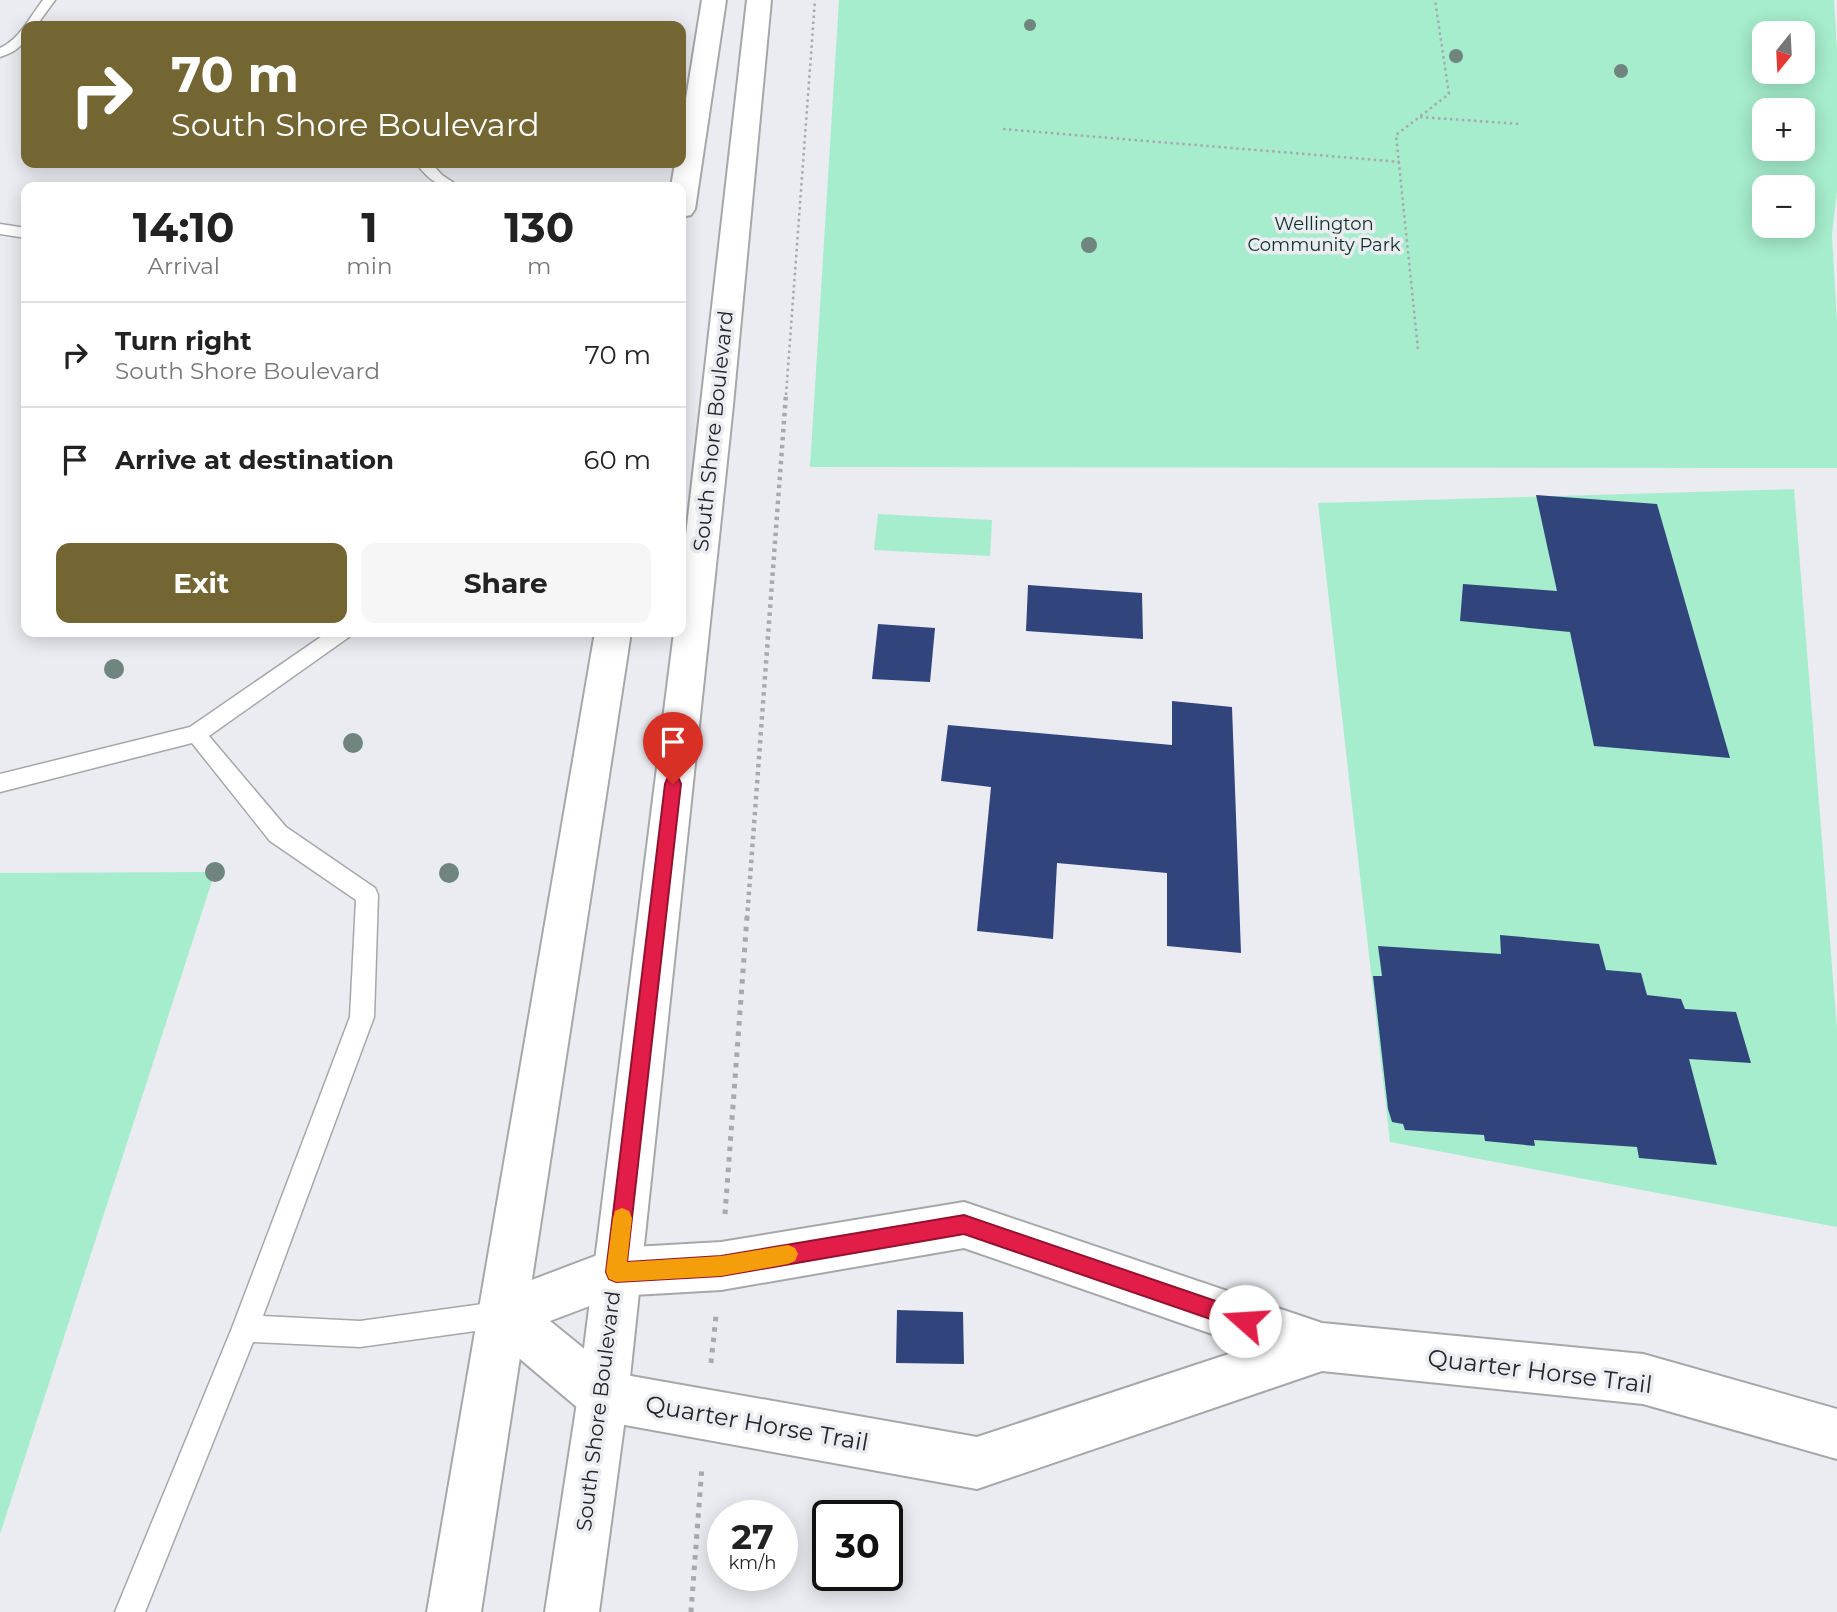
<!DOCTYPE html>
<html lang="en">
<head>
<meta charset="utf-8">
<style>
  body { margin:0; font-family:Montserrat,sans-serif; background:#f6f6f6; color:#222; height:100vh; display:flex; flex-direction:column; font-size:26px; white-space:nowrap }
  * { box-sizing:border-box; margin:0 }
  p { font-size:23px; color:#767676 }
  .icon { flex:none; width:38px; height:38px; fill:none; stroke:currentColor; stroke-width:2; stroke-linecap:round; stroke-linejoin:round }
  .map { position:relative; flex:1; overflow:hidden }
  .details { position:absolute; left:21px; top:182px; width:665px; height:455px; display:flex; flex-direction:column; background:#fff; border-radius:14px; box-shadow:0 4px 18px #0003 }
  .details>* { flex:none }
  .guide { position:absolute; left:21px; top:21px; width:665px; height:147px; border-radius:14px; box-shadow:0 4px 18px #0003; background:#736633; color:#fff; overflow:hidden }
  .needle { width:46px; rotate:198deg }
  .tools { position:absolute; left:1752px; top:21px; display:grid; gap:14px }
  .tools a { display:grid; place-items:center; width:63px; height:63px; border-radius:14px; background:#fff; box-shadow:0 4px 18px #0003; font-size:35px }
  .speed { position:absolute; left:707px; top:1500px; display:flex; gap:14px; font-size:35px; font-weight:700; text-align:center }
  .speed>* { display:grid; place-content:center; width:91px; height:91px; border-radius:50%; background:#fff; box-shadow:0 4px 18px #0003; line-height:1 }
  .speed small { font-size:18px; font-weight:400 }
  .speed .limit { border:4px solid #111; border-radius:10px; background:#fff; color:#111 }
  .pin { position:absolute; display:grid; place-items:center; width:60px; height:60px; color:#fff; margin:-72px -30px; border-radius:50% 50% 50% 0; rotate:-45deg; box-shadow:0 0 7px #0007 }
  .pin .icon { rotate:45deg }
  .me { position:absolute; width:77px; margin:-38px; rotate:289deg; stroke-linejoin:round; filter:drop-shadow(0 0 5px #0008) }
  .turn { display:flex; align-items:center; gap:24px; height:147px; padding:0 35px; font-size:32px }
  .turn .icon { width:91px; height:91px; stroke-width:2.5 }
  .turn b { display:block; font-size:49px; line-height:60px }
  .eta { display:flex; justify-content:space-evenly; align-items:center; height:119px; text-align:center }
  .eta b { font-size:42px; font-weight:700; line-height:49px }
  .cta { display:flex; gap:14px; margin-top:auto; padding:14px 35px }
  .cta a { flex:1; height:80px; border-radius:14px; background:#736633; color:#fff; font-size:28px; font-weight:700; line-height:80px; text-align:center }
  .cta a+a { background:#f6f6f6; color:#222 }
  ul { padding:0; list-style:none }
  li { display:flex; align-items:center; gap:21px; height:105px; padding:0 35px; border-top:2px solid #e0e0e0 }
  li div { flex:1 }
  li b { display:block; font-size:26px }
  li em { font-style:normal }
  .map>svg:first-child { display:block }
  .green { fill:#a5edcc; fill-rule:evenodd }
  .building { fill:#31457c }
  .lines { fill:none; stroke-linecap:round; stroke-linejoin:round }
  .service-casing { stroke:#a5a7ab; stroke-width:3 }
  .minor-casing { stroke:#a5a7ab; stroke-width:4 }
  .tertiary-casing { stroke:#a5a7ab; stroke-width:4 }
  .path-far2 { stroke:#a9a9ad; stroke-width:2.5; stroke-dasharray:2.5 3.5; stroke-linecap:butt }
  .path-far1 { stroke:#a9a9ad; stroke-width:4.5; stroke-dasharray:3.5 4.5; stroke-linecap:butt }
  .path { stroke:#a9a9ad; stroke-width:5; stroke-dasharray:4.5 6; stroke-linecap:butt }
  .service { fill:#fff; fill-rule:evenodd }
  .minor { fill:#fff; fill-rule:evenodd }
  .tertiary { fill:#fff; fill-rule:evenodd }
  .tree { fill:#70857f }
  .route { fill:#e11d48; stroke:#92132f; stroke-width:2 }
  .slow { fill:#f59e0b }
  .labels { text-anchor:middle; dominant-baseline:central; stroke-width:7; stroke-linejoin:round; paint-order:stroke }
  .far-park-label { font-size:18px; fill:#0b3122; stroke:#ebecf1 }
  .street-label { font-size:21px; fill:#252527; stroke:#ebecf1 }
  .near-street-label { font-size:24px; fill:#252527; stroke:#ebecf1 }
</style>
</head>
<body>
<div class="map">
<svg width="1837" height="1612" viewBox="0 0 1837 1612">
  <rect width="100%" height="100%" fill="#ebecf1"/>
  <g class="green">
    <path d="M 839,0 L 1834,0 L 1837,50 L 1837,191 L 1832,236 L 1837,322 L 1837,468 L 810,467 ZM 1802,33 L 1802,72 L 1764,72 L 1764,33 ZM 1802,110 L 1802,149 L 1764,149 L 1764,110 ZM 1802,187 L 1802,226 L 1764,226 L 1764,187 Z"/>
    <polygon points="1794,489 1837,1029 1837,1227 1390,1142 1318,503"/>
    <polygon points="878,514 992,520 990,556 874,550"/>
    <polygon points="215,872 0,1534 0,873"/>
  </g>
  <g class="building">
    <polygon points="1536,495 1657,504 1730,758 1594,746 1570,632 1460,621 1463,584 1557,591"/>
    <polygon points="1028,585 1142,593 1143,639 1026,631"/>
    <polygon points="878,624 935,628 930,682 872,679"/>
    <polygon points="1172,701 1232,707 1241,953 1167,946 1167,873 1057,863 1053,939 977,931 991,787 941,781 948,725 1172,745"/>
    <polygon points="1500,935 1599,944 1606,970 1641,973 1647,995 1681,999 1685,1009 1736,1012 1751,1063 1689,1059 1717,1165 1639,1158 1637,1147 1534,1140 1535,1146 1485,1141 1484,1135 1405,1130 1403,1124 1392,1122 1388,1109 1373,976 1382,976 1378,946 1501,954"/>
    <polygon points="897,1310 963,1312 964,1364 896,1363"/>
  </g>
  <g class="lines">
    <g class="service-casing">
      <g id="service">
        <path d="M 43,0 L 55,0 L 36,26 L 26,26 C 26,45 18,51 0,57 L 0,48 C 20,39 29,18 43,0 Z"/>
        <path d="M 416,163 L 431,163 L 442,175 L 460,187 C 439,188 429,180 416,163 Z"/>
        <polygon points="0,224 26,228 26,238 0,234"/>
        <polygon points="328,632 352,632 349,637 209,736 286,827 375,888 378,895 374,1017 263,1316 360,1321 504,1301 513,1305 517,1314 513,1323 504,1327 360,1347 253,1342 145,1612 115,1612 232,1328 350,1017 356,900 270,841 192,743 0,792 0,774 190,727"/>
      </g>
    </g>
    <g class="minor-casing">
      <path id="minor" d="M 964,1202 L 1322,1323 L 1643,1354 L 1837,1409 L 1837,1459 L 1643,1404 L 1322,1371 L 977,1489 L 603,1421 L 585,1414 L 487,1331 L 480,1314 L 487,1297 L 616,1248 L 721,1242 ZM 964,1248 L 1250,1347 L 977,1437 L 614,1373 L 550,1321 L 616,1296 L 721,1290 Z"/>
    </g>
    <g class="tertiary-casing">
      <g id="tertiary">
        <polygon points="702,0 726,0 695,209 691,215 681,217 681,187 671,187 675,163 681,163 681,130"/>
        <polygon points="747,0 771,0 733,405 628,1396 599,1612 545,1612 578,1396 674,632 681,632 681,579"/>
        <polygon points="595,632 631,632 481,1612 427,1612"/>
      </g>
    </g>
    <g class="path-far2">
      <polyline points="1420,117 1520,124"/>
      <polyline points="1003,129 1400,162"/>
      <polyline points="1418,349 1396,135 1449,94 1435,0"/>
      <polyline points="786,395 815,0"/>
    </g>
    <polyline class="path-far1" points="747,919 786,394"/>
    <g class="path">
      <polyline points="725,1214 747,917"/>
      <polyline points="711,1363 716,1316"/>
      <polyline points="691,1612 702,1466"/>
    </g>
    <use href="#service" class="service"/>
    <use href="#minor" class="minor"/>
    <use href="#tertiary" class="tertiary"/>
  </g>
  <g class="tree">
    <circle cx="1030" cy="25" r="6"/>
    <circle cx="1456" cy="56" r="7"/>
    <circle cx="1621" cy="71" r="7"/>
    <circle cx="1089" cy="245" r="8"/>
    <circle cx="114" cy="669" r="10"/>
    <circle cx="353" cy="743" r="10"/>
    <circle cx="215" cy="872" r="10"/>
    <circle cx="449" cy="873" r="10"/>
  </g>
  <polygon class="route" points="673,777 679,779 681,784 627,1262 721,1256 964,1215 1245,1311 1252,1313 1255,1321 1252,1328 1245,1331 964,1234 721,1276 616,1282 609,1279 606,1272 665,784 667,779"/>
  <polygon class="slow" points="622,1208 629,1211 632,1218 627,1262 721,1256 788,1245 795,1248 798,1254 795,1261 788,1264 721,1276 616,1282 609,1279 606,1272 613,1218 615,1211"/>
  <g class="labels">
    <g class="far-park-label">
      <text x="1324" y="224">Wellington<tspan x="1324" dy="21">Community Park</tspan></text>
    </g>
    <g class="street-label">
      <text transform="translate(713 431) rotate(-84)">South Shore Boulevard</text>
      <text transform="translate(598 1411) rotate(-83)">South Shore Boulevard</text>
    </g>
    <g class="near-street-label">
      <text transform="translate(1540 1371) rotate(7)">Quarter Horse Trail</text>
      <text transform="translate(757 1423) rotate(10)">Quarter Horse Trail</text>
    </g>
  </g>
</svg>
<div class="tools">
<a><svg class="needle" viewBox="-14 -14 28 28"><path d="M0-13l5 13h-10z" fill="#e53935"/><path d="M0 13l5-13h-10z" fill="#767676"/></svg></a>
<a>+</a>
<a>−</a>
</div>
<div class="speed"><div>27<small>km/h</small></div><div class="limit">30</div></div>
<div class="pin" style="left:673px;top:784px;background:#d93025"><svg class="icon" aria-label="arrive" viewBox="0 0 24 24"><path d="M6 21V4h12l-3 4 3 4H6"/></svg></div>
<svg class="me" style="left:1245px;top:1321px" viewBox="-20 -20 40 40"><circle r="19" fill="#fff"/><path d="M0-13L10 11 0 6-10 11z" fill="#e11d48"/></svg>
<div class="guide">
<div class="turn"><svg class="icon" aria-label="right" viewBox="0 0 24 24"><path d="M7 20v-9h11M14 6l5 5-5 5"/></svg><div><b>70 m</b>South Shore Boulevard</div></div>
</div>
<section class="details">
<div class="eta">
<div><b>14:10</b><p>Arrival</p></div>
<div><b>1</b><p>min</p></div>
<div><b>130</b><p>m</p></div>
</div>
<ul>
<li><svg class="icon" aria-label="right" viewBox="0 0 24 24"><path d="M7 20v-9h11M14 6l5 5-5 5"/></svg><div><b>Turn right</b><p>South Shore Boulevard</p></div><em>70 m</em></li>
<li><svg class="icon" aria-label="arrive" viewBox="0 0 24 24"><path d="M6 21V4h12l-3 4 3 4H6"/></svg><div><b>Arrive at destination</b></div><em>60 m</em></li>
</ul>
<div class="cta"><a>Exit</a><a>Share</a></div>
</section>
</div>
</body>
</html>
